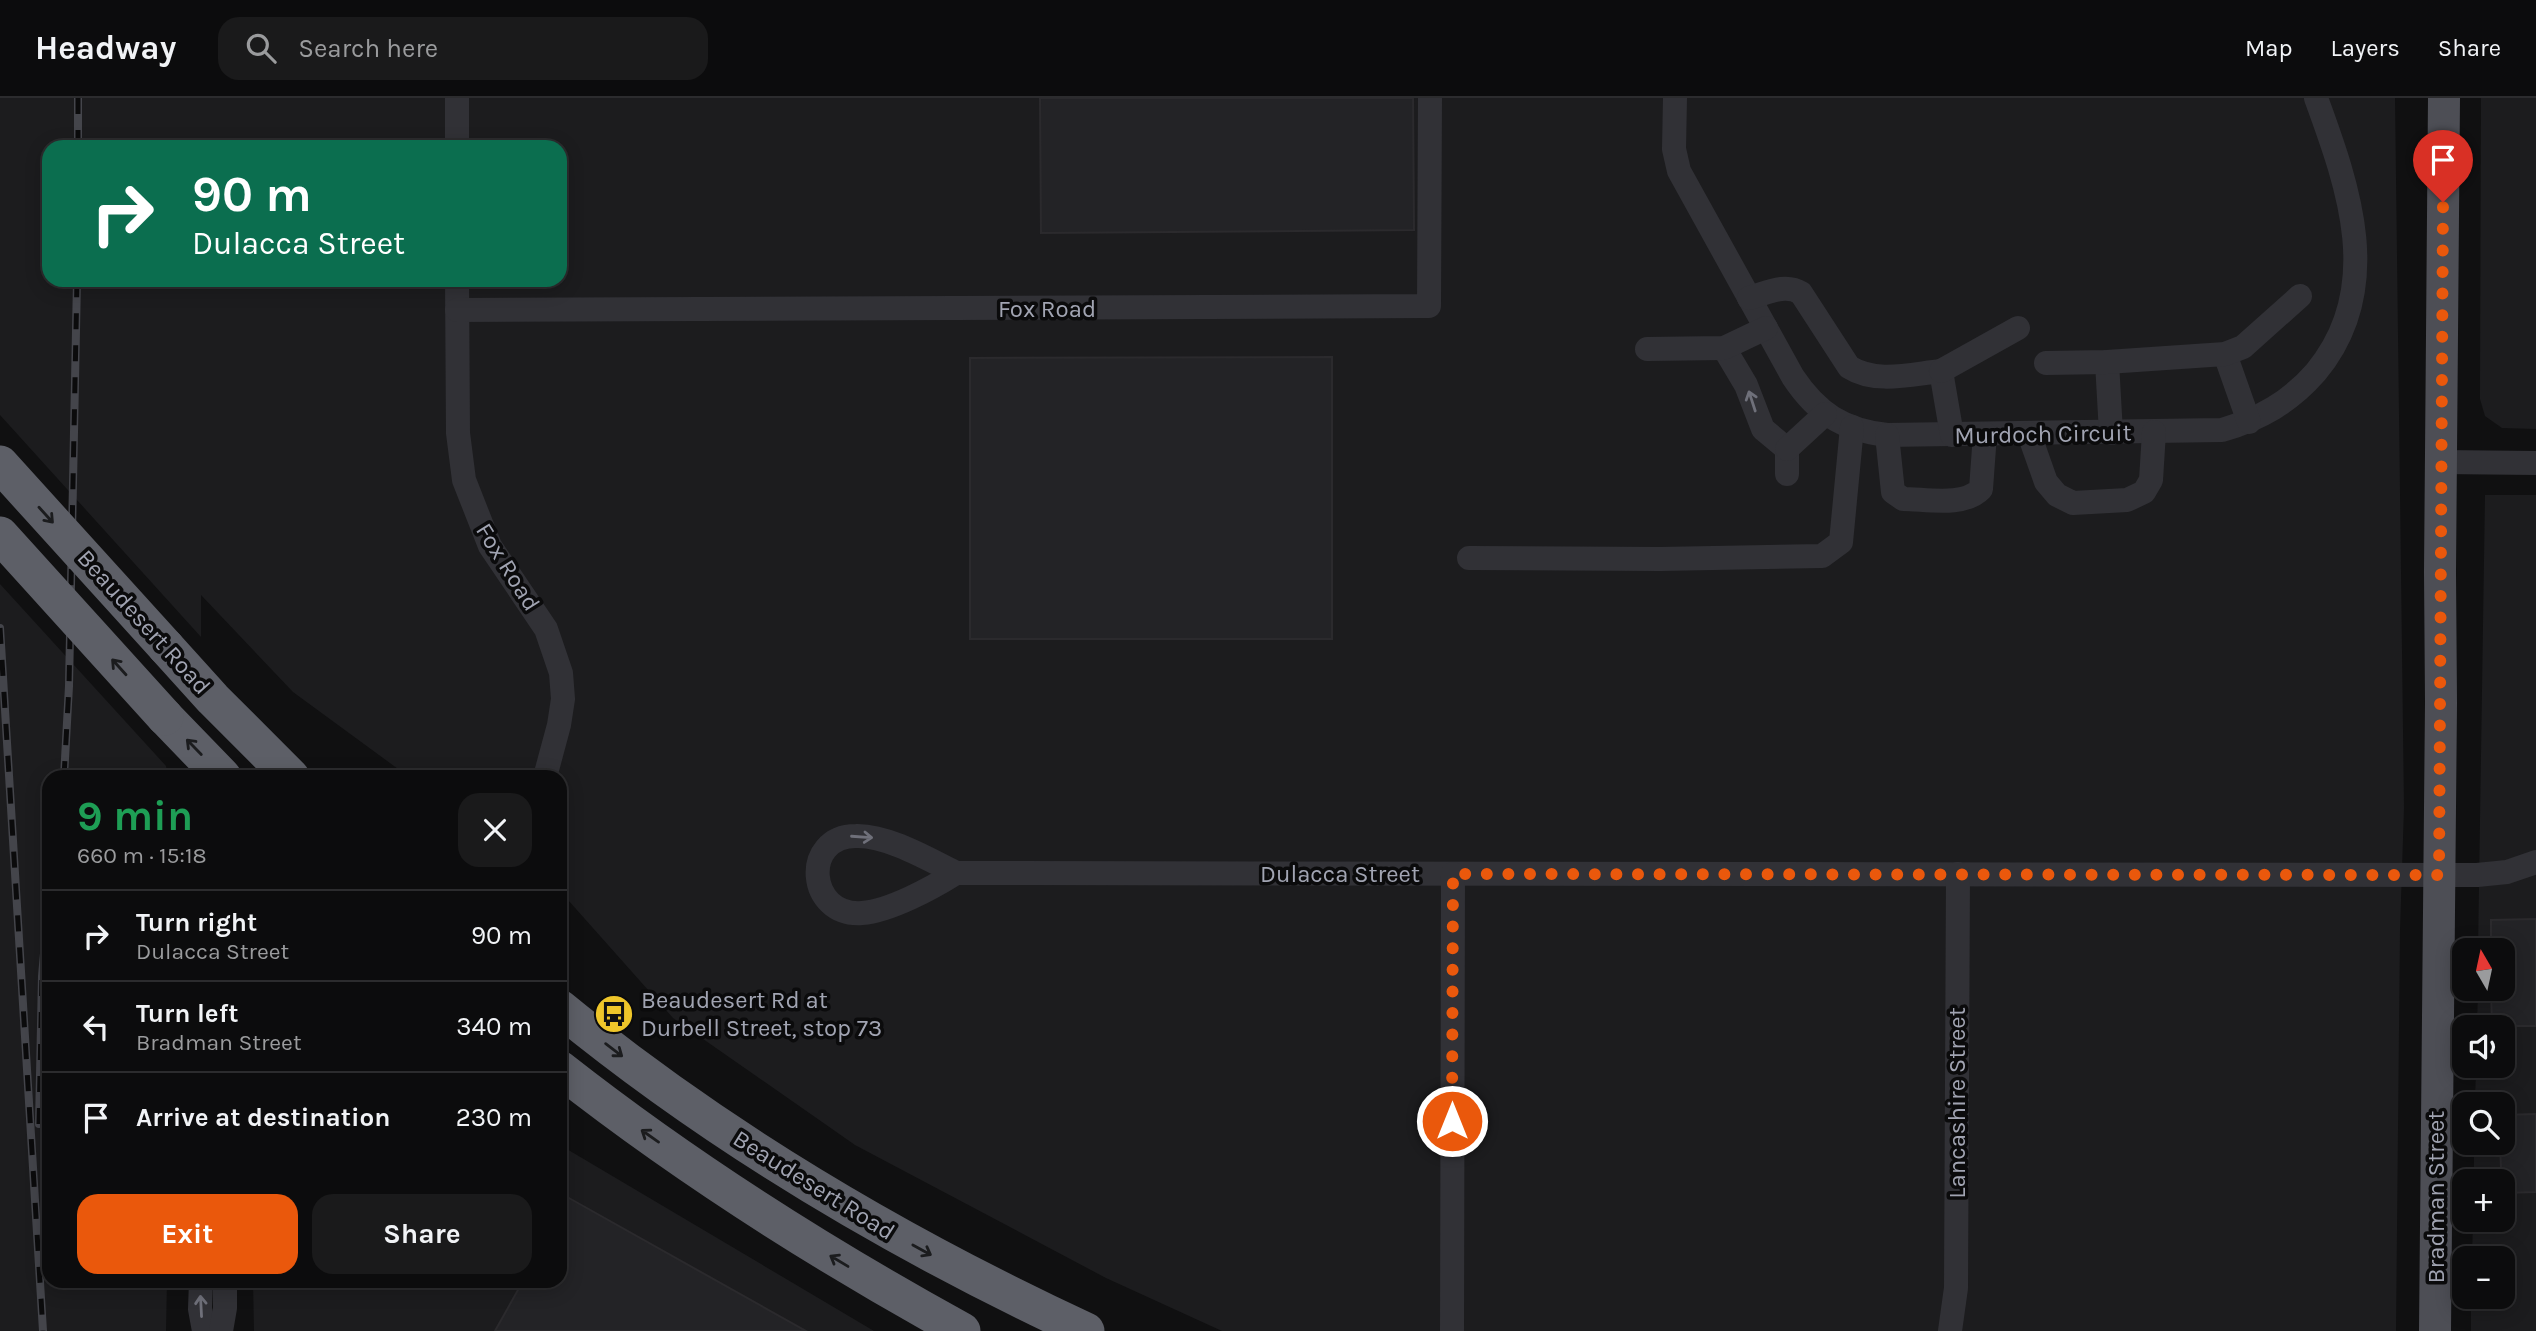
<!DOCTYPE html>
<html lang="en">
<head>
<meta charset="utf-8">
<style>
  body { margin:0; font-family:Karla,sans-serif; background:#1a1a1b; color:#f1f3f6; height:100vh; display:flex; flex-direction:column; font-size:26px; white-space:nowrap }
  * { box-sizing:border-box; margin:0 }
  p { font-size:23px; color:#9a9b9d }
  .icon { flex:none; width:38px; height:38px; fill:none; stroke:currentColor; stroke-width:2; stroke-linecap:round; stroke-linejoin:round }
  .map { position:relative; flex:1; overflow:hidden }
  .drawer { position:absolute; left:42px; top:672px; width:525px; height:518px; display:flex; flex-direction:column; background:#0c0c0d; border-radius:21px; box-shadow:0 4px 18px #0003,0 0 0 2px #2c2c2e }
  .drawer>* { flex:none }
  .top-card { position:absolute; left:42px; top:42px; width:525px; height:147px; border-radius:21px; box-shadow:0 4px 18px #0003,0 0 0 2px #2c2c2e; background:#0b6e4f; color:#fff; overflow:hidden }
  .needle { width:46px; rotate:351deg }
  .controls { position:absolute; left:2452px; top:840px; display:grid; gap:14px }
  .controls a { display:grid; place-items:center; width:63px; height:63px; border-radius:14px; background:#0c0c0d; box-shadow:0 4px 18px #0003,0 0 0 2px #2c2c2e; font-size:35px }
  .pin { position:absolute; display:grid; place-items:center; width:60px; height:60px; color:#fff; margin:-72px -30px; border-radius:50% 50% 50% 0; rotate:-45deg; box-shadow:0 0 7px #0007 }
  .pin .icon { rotate:45deg }
  .me { position:absolute; width:77px; margin:-38px; rotate:0deg; stroke-linejoin:round; filter:drop-shadow(0 0 5px #0008) }
  .turn { display:flex; align-items:center; gap:24px; height:147px; padding:0 35px; font-size:32px }
  .turn .icon { width:91px; height:91px; stroke-width:2.5 }
  .turn b { display:block; font-size:49px; line-height:60px }
  .round { display:grid; place-items:center; flex:none; width:74px; height:74px; border-radius:21px; background:#1a1a1b }
  .summary { display:flex; align-items:center; justify-content:space-between; height:119px; padding:0 35px }
  h1 { font-size:42px; font-weight:700; line-height:52px; color:#1e9e55 }
  .button { display:flex; gap:14px; margin-top:auto; padding:14px 35px }
  .button a { flex:1; height:80px; border-radius:21px; background:#ea580c; color:#fff; font-size:28px; font-weight:700; line-height:80px; text-align:center }
  .button a+a { background:#1a1a1b; color:#f1f3f6 }
  ul { padding:0; list-style:none }
  li { display:flex; align-items:center; gap:21px; height:91px; padding:0 35px; border-top:2px solid #2c2c2e }
  li div { flex:1 }
  li b { display:block; font-size:26px }
  li em { font-style:normal }
  header { display:flex; align-items:center; gap:42px; box-sizing:border-box; height:98px; padding:0 35px; background:#0c0c0d; border-bottom:2px solid #2c2c2e }
  header strong { font-size:33px }
  nav { display:flex; gap:38px; margin-inline-start:auto; font-size:24px }
  .search { width:490px; height:63px; background:#1a1a1b; display:flex; align-items:center; gap:18px; box-sizing:border-box; padding:0 24px; border-radius:21px; color:#9a9b9d; font-size:26px }
  .map>svg:first-child { display:block }
  .built { fill:#1c1c1e; fill-rule:evenodd }
  .building { fill:#232326; stroke:#2b2a2d; stroke-width:2 }
  .lines { fill:none; stroke-linecap:round; stroke-linejoin:round }
  .minor { stroke:#313136; stroke-width:24 }
  .major { stroke:#4d4e55; stroke-width:32 }
  .highway { stroke:#5d5f67; stroke-width:37 }
  .rail-casing { stroke:#44454b; stroke-width:8 }
  .rail { stroke:#0b0b0c; stroke-width:5; stroke-dasharray:16; stroke-linecap:butt }
  .highway-bridge { stroke:#5d5f67; stroke-width:37 }
  .oneway { stroke:#6f707a }
  .oneway2 { stroke:#1b1c1e }
  .route { stroke:#ea580c; stroke-width:12; stroke-dasharray:0 21.6 }
  .labels { text-anchor:middle; dominant-baseline:central; stroke-width:7; stroke-linejoin:round; paint-order:stroke }
  .street-label { font-size:24px; fill:#a1a4b2; stroke:#0b0b0c }
  .poi-label { font-size:24px; fill:#a1a4b2; stroke:#0b0b0c; text-anchor:start }
</style>
</head>
<body>
<header>
<strong>Headway</strong>
<div class="search"><svg class="icon" aria-label="search" viewBox="0 0 24 24"><circle cx="10" cy="10" r="6"/><path d="M15 15l6 6"/></svg>Search here</div>
<nav><a>Map</a><a>Layers</a><a>Share</a></nav>
</header>
<div class="map">
<svg width="2536" height="1233" viewBox="0 0 2536 1233">
  <rect width="100%" height="100%" fill="#101011"/>
  <g class="built">
    <path d="M 0,0 L 2395,0 L 2404,710 L 2400,832 L 2396,1233 L 1222,1233 L 1106,1180 L 855,1047 L 673,920 L 560,793 L 560,679 L 409,679 L 293,594 L 201,497 L 201,539 L 0,317 ZM 49,49 L 560,49 L 560,182 L 49,182 Z"/>
    <polygon points="2481,0 2536,0 2536,331 2502,330 2485,318 2480,301"/>
    <polygon points="2485,397 2536,397 2536,1233 2471,1233 2471,1199 2502,1199 2502,1160 2472,1160 2473,1122 2502,1122 2502,1083 2474,1083 2474,1045 2502,1045 2502,1006 2475,1006 2476,968 2502,968 2502,929 2477,929 2478,891 2502,891 2502,852 2478,852"/>
    <polygon points="0,486 166,668 168,679 49,679 49,1183 167,1183 166,1233 0,1233"/>
    <polygon points="560,1047 874,1233 254,1233 253,1183 560,1183"/>
  </g>
  <g class="building">
    <polygon points="1040,0 1413,0 1414,132 1041,135"/>
    <polygon points="1332,259 1332,541 970,541 970,260"/>
    <polygon points="2536,821 2536,928 2492,928 2491,891 2502,891 2502,852 2491,852 2491,822"/>
    <polygon points="2536,1016 2536,1094 2502,1095 2500,1045 2502,1045 2502,1017"/>
    <polygon points="560,1095 806,1233 495,1233 523,1183 560,1183"/>
  </g>
  <g class="lines">
    <g class="minor">
      <polyline points="457,0 457,49"/>
      <path d="M 1675,0 L 1674,51 L 1679,73 L 1793,279 C 1817,315 1843,332 1887,337 L 2222,332 C 2260,321 2290,304 2316,274 C 2385,191 2349,90 2316,0"/>
      <polyline points="457,182 458,335 464,382 490,448 546,531 561,575 563,601 559,627 545,679"/>
      <path d="M 1749,200 C 1767,195 1785,185 1801,195 L 1849,269 C 1876,286 1911,276 1941,273 L 1952,337"/>
      <polyline points="457,212 1429,208 1430,0"/>
      <polyline points="1724,250 1746,287 1763,331 1787,351 1787,376"/>
      <polyline points="1647,251 1724,250 1766,230"/>
      <polyline points="2225,256 2249,324"/>
      <polyline points="2107,264 2111,335"/>
      <polyline points="2046,265 2107,264 2225,256 2243,249 2300,198"/>
      <polyline points="1941,273 2018,230"/>
      <polyline points="2029,336 2046,384 2057,397 2073,405 2127,402 2144,394 2151,382 2154,334"/>
      <path d="M 1887,337 L 1893,394 L 1903,401 C 1926,401 1964,409 1981,391 L 1985,336"/>
      <polyline points="1787,351 1825,316"/>
      <polyline points="2441,364 2536,365"/>
      <polyline points="1469,460 1660,461 1822,458 1841,444 1852,329"/>
      <path d="M 956,775 C 932,790 890,813 862,815 C 807,819 801,738 856,738 C 887,737 928,761 956,775 L 2477,777 L 2507,774 L 2536,764"/>
      <polyline points="201,1183 200,1211 204,1233"/>
      <polyline points="221,1233 225,1210 225,1183"/>
      <polyline points="1452,1233 1453,776"/>
      <polyline points="1950,1233 1956,1190 1958,776"/>
    </g>
    <polyline class="major" points="2435,1233 2441,605 2440,474 2444,0"/>
    <g class="highway">
      <polyline points="166,549 213,601 291,679"/>
      <polyline points="165,619 223,679"/>
      <path d="M 560,910 C 720,1041 899,1146 1086,1233"/>
      <path d="M 560,971 C 686,1070 822,1156 962,1233"/>
    </g>
    <g class="rail-casing">
      <g id="rail">
        <polyline points="78,0 78,49"/>
        <polyline points="0,530 43,1233"/>
        <polyline points="64,679 69,588 77,182"/>
        <polyline points="39,1026 42,878 49,798"/>
      </g>
    </g>
    <use href="#rail" class="rail"/>
    <g class="highway-bridge">
      <polyline points="0,366 166,549"/>
      <polyline points="0,437 165,619"/>
    </g>
  </g>
  <defs><path id="oneway-shaft" d="M-6 0H5M1.5-3L5.5 0L1.5 3" fill="none" stroke-width="1.6" stroke-linecap="round" stroke-linejoin="round" transform="scale(1.75)"/></defs>
  <g class="oneway">
    <use href="#oneway-shaft" transform="translate(1752 303) rotate(-108)"/>
    <use href="#oneway-shaft" transform="translate(862 739) rotate(4)"/>
    <use href="#oneway-shaft" transform="translate(201 1208) rotate(-93)"/>
  </g>
  <g class="oneway2">
    <use href="#oneway-shaft" transform="translate(46 417) rotate(48)"/>
    <use href="#oneway-shaft" transform="translate(119 569) rotate(-132)"/>
    <use href="#oneway-shaft" transform="translate(194 649) rotate(-134)"/>
    <use href="#oneway-shaft" transform="translate(614 952) rotate(37)"/>
    <use href="#oneway-shaft" transform="translate(650 1038) rotate(-145)"/>
    <use href="#oneway-shaft" transform="translate(922 1152) rotate(29)"/>
    <use href="#oneway-shaft" transform="translate(839 1163) rotate(-149)"/>
  </g>
  <g class="lines">
    <polyline class="route" points="1452,1023 1453,776 2439,777 2443,104"/>
  </g>
  <defs>
    <g id="bus-disc" transform="scale(2.0125)"><circle r="9.5" fill="#efc62a" stroke="#0b0b0c"/><path d="M-5-6H5V4H4V6H2V4H-2V6H-4V4H-5ZM-3.5-4V0h7V-4ZM-3.5 1.2v1.5H-2V1.2ZM2 1.2v1.5H3.5V1.2Z" fill="#111"/></g>
  </defs>
  <g fill-rule="evenodd">
    <use href="#bus-disc" x="614" y="916"/>
  </g>
  <g class="labels">
    <g class="street-label">
      <text x="1047" y="211">Fox Road</text>
      <text transform="translate(2043 336) rotate(-1)">Murdoch Circuit</text>
      <text transform="translate(508 469) rotate(58)">Fox Road</text>
      <text transform="translate(144 524) rotate(48)">Beaudesert Road</text>
      <text x="1340" y="776">Dulacca Street</text>
      <text transform="translate(1957 1005) rotate(-90)">Lancashire Street</text>
      <text transform="translate(814 1087) rotate(32)">Beaudesert Road</text>
      <text transform="translate(2436 1099) rotate(-90)">Bradman Street</text>
    </g>
    <g class="poi-label">
      <text x="641" y="902">Beaudesert Rd at<tspan x="641" dy="28">Durbell Street, stop 73</tspan></text>
    </g>
  </g>
</svg>
<div class="controls">
<a><svg class="needle" viewBox="-14 -14 28 28"><path d="M0-13l5 13h-10z" fill="#e53935"/><path d="M0 13l5-13h-10z" fill="#9a9b9d"/></svg></a>
<a><svg class="icon" aria-label="sound" viewBox="0 0 24 24"><path d="M4 9h4l5-4v14l-5-4H4zM17 9q2 3 0 6"/></svg></a>
<a><svg class="icon" aria-label="search" viewBox="0 0 24 24"><circle cx="10" cy="10" r="6"/><path d="M15 15l6 6"/></svg></a>
<a>+</a>
<a>−</a>
</div>
<div class="pin" style="left:2443px;top:104px;background:#d93025"><svg class="icon" aria-label="arrive" viewBox="0 0 24 24"><path d="M6 21V4h12l-3 4 3 4H6"/></svg></div>
<svg class="me" style="left:1452px;top:1023px" viewBox="-20 -20 40 40"><circle r="17" fill="#ea580c" stroke="#fff" stroke-width="3"/><path d="M0-11L8 9 0 5-8 9z" fill="#fff"/></svg>
<div class="top-card">
<div class="turn"><svg class="icon" aria-label="right" viewBox="0 0 24 24"><path d="M7 20v-9h11M14 6l5 5-5 5"/></svg><div><b>90 m</b>Dulacca Street</div></div>
</div>
<section class="drawer">
<div class="summary"><div><h1>9 min</h1><p>660 m · 15:18</p></div><a class="round"><svg class="icon" aria-label="close" viewBox="0 0 24 24"><path d="M6 6l12 12M18 6L6 18"/></svg></a></div>
<ul>
<li><svg class="icon" aria-label="right" viewBox="0 0 24 24"><path d="M7 20v-9h11M14 6l5 5-5 5"/></svg><div><b>Turn right</b><p>Dulacca Street</p></div><em>90 m</em></li>
<li><svg class="icon" aria-label="left" viewBox="0 0 24 24"><path d="M17 20v-9H6M10 6l-5 5 5 5"/></svg><div><b>Turn left</b><p>Bradman Street</p></div><em>340 m</em></li>
<li><svg class="icon" aria-label="arrive" viewBox="0 0 24 24"><path d="M6 21V4h12l-3 4 3 4H6"/></svg><div><b>Arrive at destination</b></div><em>230 m</em></li>
</ul>
<div class="button"><a>Exit</a><a>Share</a></div>
</section>
</div>
</body>
</html>
